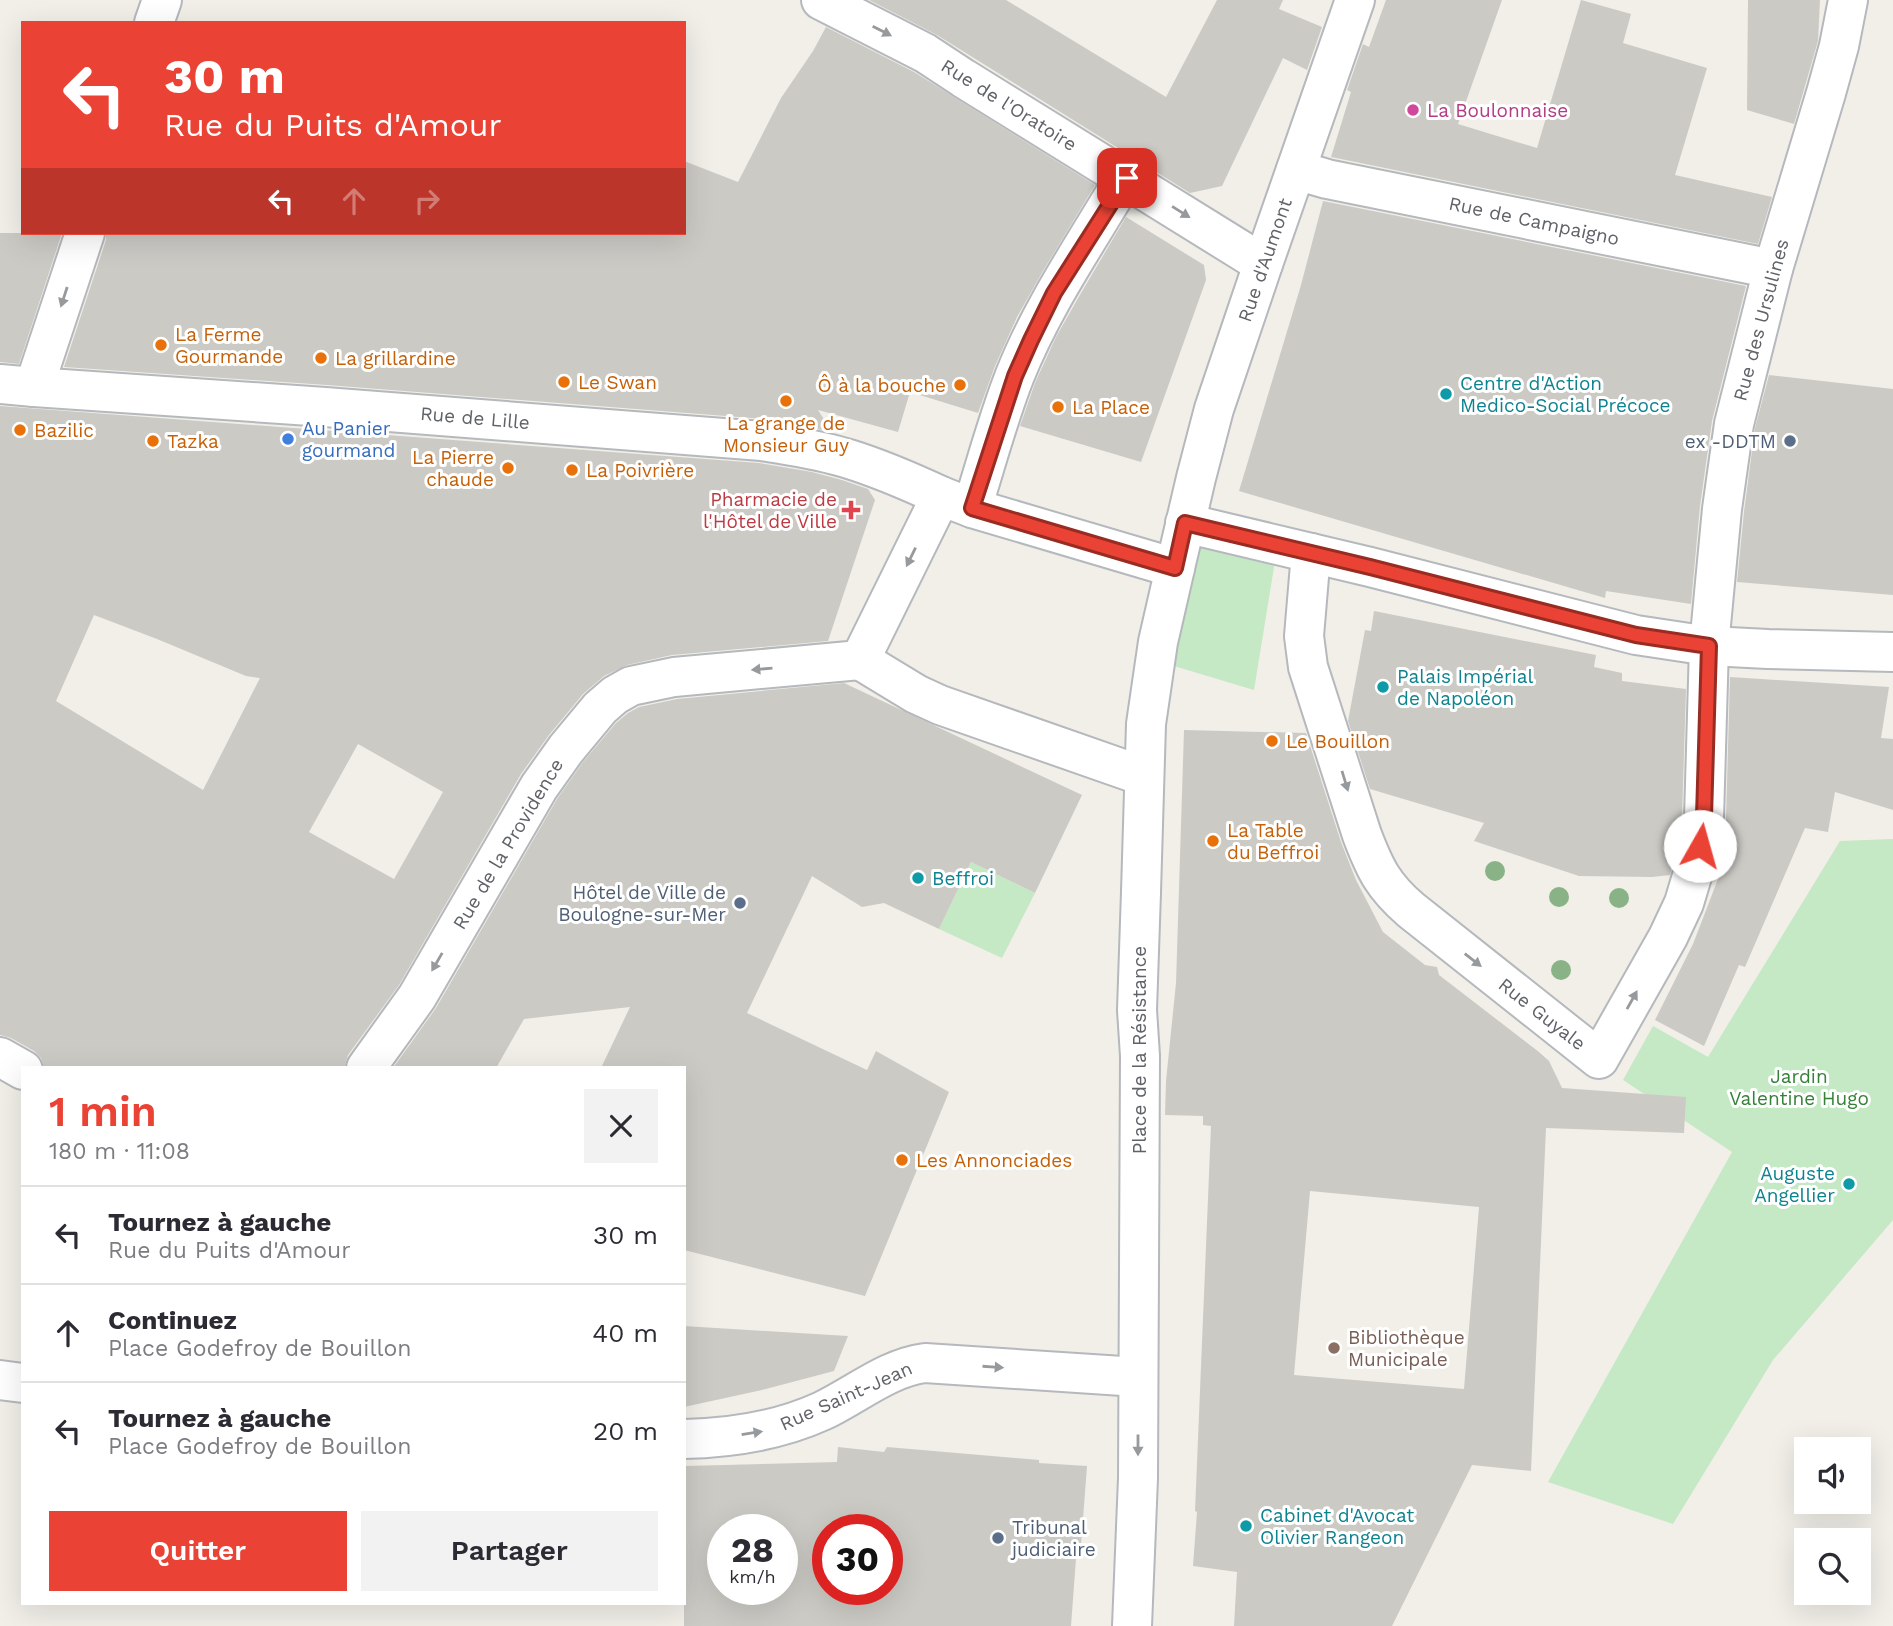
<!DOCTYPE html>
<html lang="fr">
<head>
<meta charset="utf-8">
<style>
  body { margin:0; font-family:"Work Sans",sans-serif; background:#f2f2f3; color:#2b2b33; height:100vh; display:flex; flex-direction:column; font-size:26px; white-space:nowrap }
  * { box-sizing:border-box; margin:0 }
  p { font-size:23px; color:#7c7c81 }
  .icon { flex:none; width:38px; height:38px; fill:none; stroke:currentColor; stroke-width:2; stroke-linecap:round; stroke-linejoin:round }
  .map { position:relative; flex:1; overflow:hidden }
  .side { position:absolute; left:21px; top:1066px; width:665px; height:539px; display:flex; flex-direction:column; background:#fff; border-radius:0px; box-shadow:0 7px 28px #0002 }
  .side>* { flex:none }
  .top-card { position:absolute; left:21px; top:21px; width:665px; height:214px; border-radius:0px; box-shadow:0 7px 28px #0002; background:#ea4335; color:#fff; overflow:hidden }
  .controls { position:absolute; left:1794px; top:1437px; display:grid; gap:14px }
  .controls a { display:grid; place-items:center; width:77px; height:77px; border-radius:0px; background:#fff; box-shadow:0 7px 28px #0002; font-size:35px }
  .speed { position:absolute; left:707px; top:1514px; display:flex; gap:14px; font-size:35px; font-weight:700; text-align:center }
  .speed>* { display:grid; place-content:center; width:91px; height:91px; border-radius:50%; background:#fff; box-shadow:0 7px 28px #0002; line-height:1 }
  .speed small { font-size:18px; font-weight:400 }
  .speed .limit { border:10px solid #d22; background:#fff; color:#111 }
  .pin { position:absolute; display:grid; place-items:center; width:60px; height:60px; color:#fff; margin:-30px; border-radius:14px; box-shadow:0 4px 10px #0006 }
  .me { position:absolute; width:77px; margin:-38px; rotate:7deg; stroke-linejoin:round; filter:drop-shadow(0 0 5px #0008) }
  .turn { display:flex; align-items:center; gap:24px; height:147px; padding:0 28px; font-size:32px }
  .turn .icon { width:91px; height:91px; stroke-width:2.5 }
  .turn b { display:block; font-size:49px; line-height:60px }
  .lanes { display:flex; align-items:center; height:66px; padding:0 28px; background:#0003; justify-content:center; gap:35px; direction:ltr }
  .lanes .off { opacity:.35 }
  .round { display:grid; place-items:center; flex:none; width:74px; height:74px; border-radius:0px; background:#f2f2f3 }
  .head { display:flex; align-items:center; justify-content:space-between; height:119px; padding:0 28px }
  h1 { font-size:42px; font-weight:600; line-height:52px; color:#ea4335 }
  .cta { display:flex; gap:14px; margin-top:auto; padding:14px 28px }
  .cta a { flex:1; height:80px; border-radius:0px; background:#ea4335; color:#fff; font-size:28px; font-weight:600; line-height:80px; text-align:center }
  .cta a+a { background:#f2f2f3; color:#2b2b33 }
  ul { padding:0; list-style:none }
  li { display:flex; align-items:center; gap:21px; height:98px; padding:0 28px; border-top:2px solid #e1e1e2 }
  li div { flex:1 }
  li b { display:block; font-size:26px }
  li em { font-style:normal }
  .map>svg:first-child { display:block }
  .green { fill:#c5e8c5 }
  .building { fill:#cccac5; fill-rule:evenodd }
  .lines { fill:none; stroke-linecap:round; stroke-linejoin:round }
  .pedestrian-casing { stroke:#b5b8bc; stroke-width:42 }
  .minor-casing { stroke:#b5b8bc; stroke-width:42 }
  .pedestrian { stroke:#fff; stroke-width:38 }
  .minor { stroke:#fff; stroke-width:38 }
  .tree { fill:#89b387 }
  .oneway { fill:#979a9d }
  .route-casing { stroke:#982c22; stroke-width:18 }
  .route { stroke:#ea4335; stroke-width:12 }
  .hotel-dot { fill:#d1479c; stroke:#fff; stroke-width:2.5 }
  .food-dot { fill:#e8710a; stroke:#fff; stroke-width:2.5 }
  .culture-dot { fill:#0f9aa8; stroke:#fff; stroke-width:2.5 }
  .shop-dot { fill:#3f7fe0; stroke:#fff; stroke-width:2.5 }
  .service-dot { fill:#5c6f8a; stroke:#fff; stroke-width:2.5 }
  .health-dot { fill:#e0444e; stroke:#fff; stroke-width:2.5 }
  .education-dot { fill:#8d6e63; stroke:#fff; stroke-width:2.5 }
  .labels { text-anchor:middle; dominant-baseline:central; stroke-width:6; stroke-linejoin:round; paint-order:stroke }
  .street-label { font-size:19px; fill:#5f6368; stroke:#fff }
  .hotel-label { font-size:19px; fill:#b23c85; stroke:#fff; text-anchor:start }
  .food-label { font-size:19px; fill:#c56008; stroke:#fff; text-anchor:start }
  .culture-label { font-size:19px; fill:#0d838f; stroke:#fff; text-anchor:start }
  .shop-label { font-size:19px; fill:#366cbe; stroke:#fff; text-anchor:start }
  .service-label { font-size:19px; fill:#4e5e75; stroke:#fff; text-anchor:end }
  .health-label { font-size:19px; fill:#be3a42; stroke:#fff; text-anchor:end }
  .park-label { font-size:19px; fill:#348238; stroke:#fff }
  .education-label { font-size:19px; fill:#785e54; stroke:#fff; text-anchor:start }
</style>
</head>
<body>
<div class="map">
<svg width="1893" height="1626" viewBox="0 0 1893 1626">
  <rect width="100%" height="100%" fill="#f1efe8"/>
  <g class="green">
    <polygon points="1199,547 1275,561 1254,690 1164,663"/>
    <polygon points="1893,839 1893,1220 1773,1360 1673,1524 1548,1482 1732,1152 1623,1080 1653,1026 1708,1057 1840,841"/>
    <polygon points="971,862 1035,893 1002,958 939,929"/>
  </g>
  <g class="building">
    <polygon points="869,0 1006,0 1166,97 1217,0 1283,0 1279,9 1322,27 1307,70 1283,58 1222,186 1190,193 937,35"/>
    <polygon points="1386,0 1502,0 1458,124 1537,148 1581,0 1631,14 1623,43 1707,68 1675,175 1772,197 1758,244 1331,157 1351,92 1347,90 1363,44 1369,47"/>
    <polygon points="1748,0 1820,0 1818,41 1794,124 1747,110"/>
    <polygon points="826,27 914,72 1095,185 1043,271 1017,317 995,366 978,413 910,392 898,432 818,410 832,432 764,419 327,385 64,367 106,240 106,233 684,233 684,161 738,182 781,98 813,51"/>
    <polygon points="1323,201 1746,286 1712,421 1700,506 1691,604 1606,591 1605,598 1239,491 1301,285"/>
    <polygon points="1126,217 1204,265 1206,280 1141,462 1020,426 1035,383 1056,337 1081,293"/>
    <polygon points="0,233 62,233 19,364 0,362"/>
    <polygon points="1769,375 1893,389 1893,595 1737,582 1744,512 1755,428"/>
    <path d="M 0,406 L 759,463 L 812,472 L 842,480 L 868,489 L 875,500 L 828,641 L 672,655 L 627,665 L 604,676 L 583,694 L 549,735 L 521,774 L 399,985 L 348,1055 L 344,1068 L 44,1068 L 41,1058 L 34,1051 L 11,1038 L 0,1035 ZM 94,615 L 157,639 L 246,676 L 260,678 L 203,790 L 56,701 ZM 358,744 L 443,792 L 394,879 L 309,832 Z"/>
    <polygon points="1374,611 1596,655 1594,667 1622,673 1622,681 1686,689 1682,817 1679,842 1670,875 1652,877 1579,876 1474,841 1484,823 1370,789 1348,721 1365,630 1371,631"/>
    <polygon points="1730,677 1889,687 1881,738 1893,739 1893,810 1835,792 1828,832 1805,828 1745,967 1739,965 1704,1046 1655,1020 1693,944 1723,866 1718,867 1723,849 1726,819"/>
    <polygon points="844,683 1082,795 1035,893 971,862 939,929 884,903 862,907 812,876 747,1013 867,1070 876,1051 949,1092 865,1296 684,1250 684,1068 601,1068 630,1007 524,1019 496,1068 393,1068 436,1008 557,799 583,762 616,723 628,713 639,707 677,699"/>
    <path d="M 1184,730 L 1306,733 L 1341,842 L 1356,880 L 1383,932 L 1425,965 L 1437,967 L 1439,975 L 1539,1052 L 1549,1061 L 1562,1088 L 1686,1097 L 1684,1133 L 1546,1128 L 1531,1471 L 1472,1465 L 1392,1626 L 1234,1626 L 1237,1572 L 1193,1566 L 1197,1512 L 1195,1511 L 1211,1126 L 1203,1125 L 1203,1116 L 1165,1115 L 1166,1081 L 1176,983 ZM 1310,1191 L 1479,1207 L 1464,1389 L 1294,1375 Z"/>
    <polygon points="684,1326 848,1336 834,1371 762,1390 684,1407"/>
    <path d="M 838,1447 L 884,1452 L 887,1447 L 1039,1460 L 1039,1463 L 1087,1466 L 1081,1545 L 1077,1545 L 1071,1626 L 684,1626 L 684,1466 L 837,1462 ZM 723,1530 L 782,1530 L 782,1589 L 723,1589 ZM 828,1530 L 887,1530 L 887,1589 L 828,1589 Z"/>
  </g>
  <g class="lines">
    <g class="pedestrian-casing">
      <g id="pedestrian">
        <path d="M 34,387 L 325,407 L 762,441 C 791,446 821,450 849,459 C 881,469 911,482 941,496"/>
        <polyline points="860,660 916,694 940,705 1143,776"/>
        <polyline points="1141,892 1146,724 1158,642 1175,568"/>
      </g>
    </g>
    <g class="minor-casing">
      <g id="minor">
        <polyline points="821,0 925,53 963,78 1263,264"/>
        <polyline points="154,23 162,0"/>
        <polyline points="1296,170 1327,179 1773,269"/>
        <polyline points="0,384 34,387 85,233"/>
        <path d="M 972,508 C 986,464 998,418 1015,375 C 1041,310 1080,252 1116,192 L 1127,179"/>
        <polyline points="1185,523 1370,567 1636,635 1709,646 1768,649 1893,652"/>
        <path d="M 1311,553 L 1304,636 L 1308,667 L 1362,835 C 1375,869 1383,886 1411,910 L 1599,1059 L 1668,937 L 1684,903 L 1701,846 L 1704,818 L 1709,646 L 1722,509 L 1734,424 L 1773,269 L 1826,93 L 1839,46 L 1848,0"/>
        <polyline points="0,1057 23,1070"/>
        <polyline points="366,1068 417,997 539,787 566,749 600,708 615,695 631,686 674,677 860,660 941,496 972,508 1175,568 1196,478 1214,409 1263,264 1355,0"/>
        <polyline points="0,1380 23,1383"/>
        <path d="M 684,1439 C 732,1438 778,1431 822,1411 C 856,1395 887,1368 925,1363 L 1138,1377"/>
        <polyline points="1132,1626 1138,1478 1140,1056 1137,1010 1141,892"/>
      </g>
    </g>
    <use href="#pedestrian" class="pedestrian"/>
    <use href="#minor" class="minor"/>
  </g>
  <g class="tree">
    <circle cx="1495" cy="871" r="10"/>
    <circle cx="1559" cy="897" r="10"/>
    <circle cx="1619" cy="898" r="10"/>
    <circle cx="1561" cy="970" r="10"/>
  </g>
  <defs><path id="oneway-solid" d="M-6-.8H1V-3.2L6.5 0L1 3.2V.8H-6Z" transform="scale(1.75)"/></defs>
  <g class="oneway">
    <use href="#oneway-solid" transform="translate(882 31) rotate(27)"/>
    <use href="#oneway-solid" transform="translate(1181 212) rotate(32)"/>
    <use href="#oneway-solid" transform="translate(64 297) rotate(108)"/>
    <use href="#oneway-solid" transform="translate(911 557) rotate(116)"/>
    <use href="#oneway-solid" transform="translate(762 669) rotate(175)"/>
    <use href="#oneway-solid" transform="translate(1345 781) rotate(73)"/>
    <use href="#oneway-solid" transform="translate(1473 960) rotate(38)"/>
    <use href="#oneway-solid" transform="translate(437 962) rotate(120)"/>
    <use href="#oneway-solid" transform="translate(1632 1000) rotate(-61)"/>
    <use href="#oneway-solid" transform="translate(993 1367) rotate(4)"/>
    <use href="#oneway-solid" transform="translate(752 1433) rotate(-9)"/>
    <use href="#oneway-solid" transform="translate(1138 1445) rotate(90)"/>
  </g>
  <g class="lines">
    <g class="route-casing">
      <polyline id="route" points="1127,178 1054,293 1031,340 1015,376 972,508 1175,568 1185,523 1370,567 1636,635 1709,646 1704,817 1700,846"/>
    </g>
    <use href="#route" class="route"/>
  </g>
  <circle class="hotel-dot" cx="1413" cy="110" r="7"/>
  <g class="food-dot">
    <circle cx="161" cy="345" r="7"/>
    <circle cx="321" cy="358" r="7"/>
    <circle cx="564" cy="382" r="7"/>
    <circle cx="960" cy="385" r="7"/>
    <circle cx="786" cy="401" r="7"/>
    <circle cx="1058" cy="407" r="7"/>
    <circle cx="20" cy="430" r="7"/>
    <circle cx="153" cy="441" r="7"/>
    <circle cx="508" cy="468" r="7"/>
    <circle cx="572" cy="470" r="7"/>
    <circle cx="1272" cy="741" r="7"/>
    <circle cx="1213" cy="841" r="7"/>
    <circle cx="902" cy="1160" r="7"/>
  </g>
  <g class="culture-dot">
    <circle cx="1446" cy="394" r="7"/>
    <circle cx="1383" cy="687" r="7"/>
    <circle cx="918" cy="878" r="7"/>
    <circle cx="1849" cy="1184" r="7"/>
    <circle cx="1246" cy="1526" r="7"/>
  </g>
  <circle class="shop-dot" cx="288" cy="439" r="7"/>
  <g class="service-dot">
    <circle cx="1790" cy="441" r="7"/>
    <circle cx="740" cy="903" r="7"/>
    <circle cx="998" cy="1538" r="7"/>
  </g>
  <path class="health-dot" d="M847.5 499.5h7v7h7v7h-7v7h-7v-7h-7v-7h7z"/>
  <circle class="education-dot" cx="1334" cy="1348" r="7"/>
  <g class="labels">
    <g class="street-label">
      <text transform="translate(1009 105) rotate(32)">Rue de l'Oratoire</text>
      <text transform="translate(1534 221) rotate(12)">Rue de Campaigno</text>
      <text transform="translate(1265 260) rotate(-71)">Rue d'Aumont</text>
      <text transform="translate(1761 320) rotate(-75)">Rue des Ursulines</text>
      <text transform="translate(475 418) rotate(5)">Rue de Lille</text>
      <text transform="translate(508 844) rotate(-59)">Rue de la Providence</text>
      <text transform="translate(1542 1014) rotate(38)">Rue Guyale</text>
      <text transform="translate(1139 1050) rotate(-90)">Place de la Résistance</text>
      <text transform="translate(846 1396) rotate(-24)">Rue Saint-Jean</text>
    </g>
    <g class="hotel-label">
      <text x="1427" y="110">La Boulonnaise</text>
    </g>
    <g class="food-label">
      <text x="175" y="334">La Ferme<tspan x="175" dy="22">Gourmande</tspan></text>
      <text x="335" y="358">La grillardine</text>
      <text x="578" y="382">Le Swan</text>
      <text x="946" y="385" text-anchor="end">Ô à la bouche</text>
      <text x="1072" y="407">La Place</text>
      <text x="786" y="423" text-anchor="middle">La grange de<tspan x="786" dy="22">Monsieur Guy</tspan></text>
      <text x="34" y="430">Bazilic</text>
      <text x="167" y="441">Tazka</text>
      <text x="494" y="457" text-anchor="end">La Pierre<tspan x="494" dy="22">chaude</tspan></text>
      <text x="586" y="470">La Poivrière</text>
      <text x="1286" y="741">Le Bouillon</text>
      <text x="1227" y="830">La Table<tspan x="1227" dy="22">du Beffroi</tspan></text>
      <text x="916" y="1160">Les Annonciades</text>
    </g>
    <g class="culture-label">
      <text x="1460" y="383">Centre d'Action<tspan x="1460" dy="22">Medico-Social Précoce</tspan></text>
      <text x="1397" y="676">Palais Impérial<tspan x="1397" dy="22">de Napoléon</tspan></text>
      <text x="932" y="878">Beffroi</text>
      <text x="1835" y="1173" text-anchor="end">Auguste<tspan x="1835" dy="22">Angellier</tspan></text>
      <text x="1260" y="1515">Cabinet d'Avocat<tspan x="1260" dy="22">Olivier Rangeon</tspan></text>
    </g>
    <g class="shop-label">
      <text x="302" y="428">Au Panier<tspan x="302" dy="22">gourmand</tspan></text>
    </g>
    <g class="service-label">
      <text x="1776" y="441">ex -DDTM</text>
      <text x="726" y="892">Hôtel de Ville de<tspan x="726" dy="22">Boulogne-sur-Mer</tspan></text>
      <text x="1012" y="1527" text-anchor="start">Tribunal<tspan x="1012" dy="22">judiciaire</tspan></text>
    </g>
    <g class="health-label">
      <text x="837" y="499">Pharmacie de<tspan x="837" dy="22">l'Hôtel de Ville</tspan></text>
    </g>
    <g class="park-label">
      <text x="1799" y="1076">Jardin<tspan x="1799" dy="22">Valentine Hugo</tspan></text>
    </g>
    <g class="education-label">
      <text x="1348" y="1337">Bibliothèque<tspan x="1348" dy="22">Municipale</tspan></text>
    </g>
  </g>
</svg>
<div class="controls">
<a><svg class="icon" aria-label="sound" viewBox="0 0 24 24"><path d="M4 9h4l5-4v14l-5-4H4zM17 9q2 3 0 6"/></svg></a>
<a><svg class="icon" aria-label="search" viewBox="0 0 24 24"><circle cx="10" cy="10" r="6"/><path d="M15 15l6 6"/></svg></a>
</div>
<div class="speed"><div>28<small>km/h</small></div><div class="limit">30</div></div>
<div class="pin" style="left:1127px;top:178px;background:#d93025"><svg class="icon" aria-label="arrive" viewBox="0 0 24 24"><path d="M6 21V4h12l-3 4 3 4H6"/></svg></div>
<svg class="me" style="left:1700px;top:846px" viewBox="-20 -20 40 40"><circle r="19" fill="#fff"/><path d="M0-13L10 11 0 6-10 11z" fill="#ea4335"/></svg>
<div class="top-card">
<div class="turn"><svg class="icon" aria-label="left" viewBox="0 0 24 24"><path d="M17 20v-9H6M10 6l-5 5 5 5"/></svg><div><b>30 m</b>Rue du Puits d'Amour</div></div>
<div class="lanes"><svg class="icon" aria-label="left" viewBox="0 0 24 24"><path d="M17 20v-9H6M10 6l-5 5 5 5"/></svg><svg class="icon off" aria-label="ahead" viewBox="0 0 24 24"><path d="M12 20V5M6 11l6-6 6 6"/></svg><svg class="icon off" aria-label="right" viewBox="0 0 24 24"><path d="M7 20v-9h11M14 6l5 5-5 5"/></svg></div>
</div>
<section class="side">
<div class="head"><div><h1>1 min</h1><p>180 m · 11:08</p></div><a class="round"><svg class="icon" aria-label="close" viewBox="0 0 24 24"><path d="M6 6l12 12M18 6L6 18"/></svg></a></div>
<ul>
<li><svg class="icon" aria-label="left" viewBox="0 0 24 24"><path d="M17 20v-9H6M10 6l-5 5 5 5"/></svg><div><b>Tournez à gauche</b><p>Rue du Puits d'Amour</p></div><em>30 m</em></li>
<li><svg class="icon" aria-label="ahead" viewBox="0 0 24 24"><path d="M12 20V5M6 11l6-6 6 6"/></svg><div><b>Continuez</b><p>Place Godefroy de Bouillon</p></div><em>40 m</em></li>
<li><svg class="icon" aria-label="left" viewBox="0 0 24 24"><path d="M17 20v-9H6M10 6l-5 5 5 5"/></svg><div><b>Tournez à gauche</b><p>Place Godefroy de Bouillon</p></div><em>20 m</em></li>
</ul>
<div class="cta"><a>Quitter</a><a>Partager</a></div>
</section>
</div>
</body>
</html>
